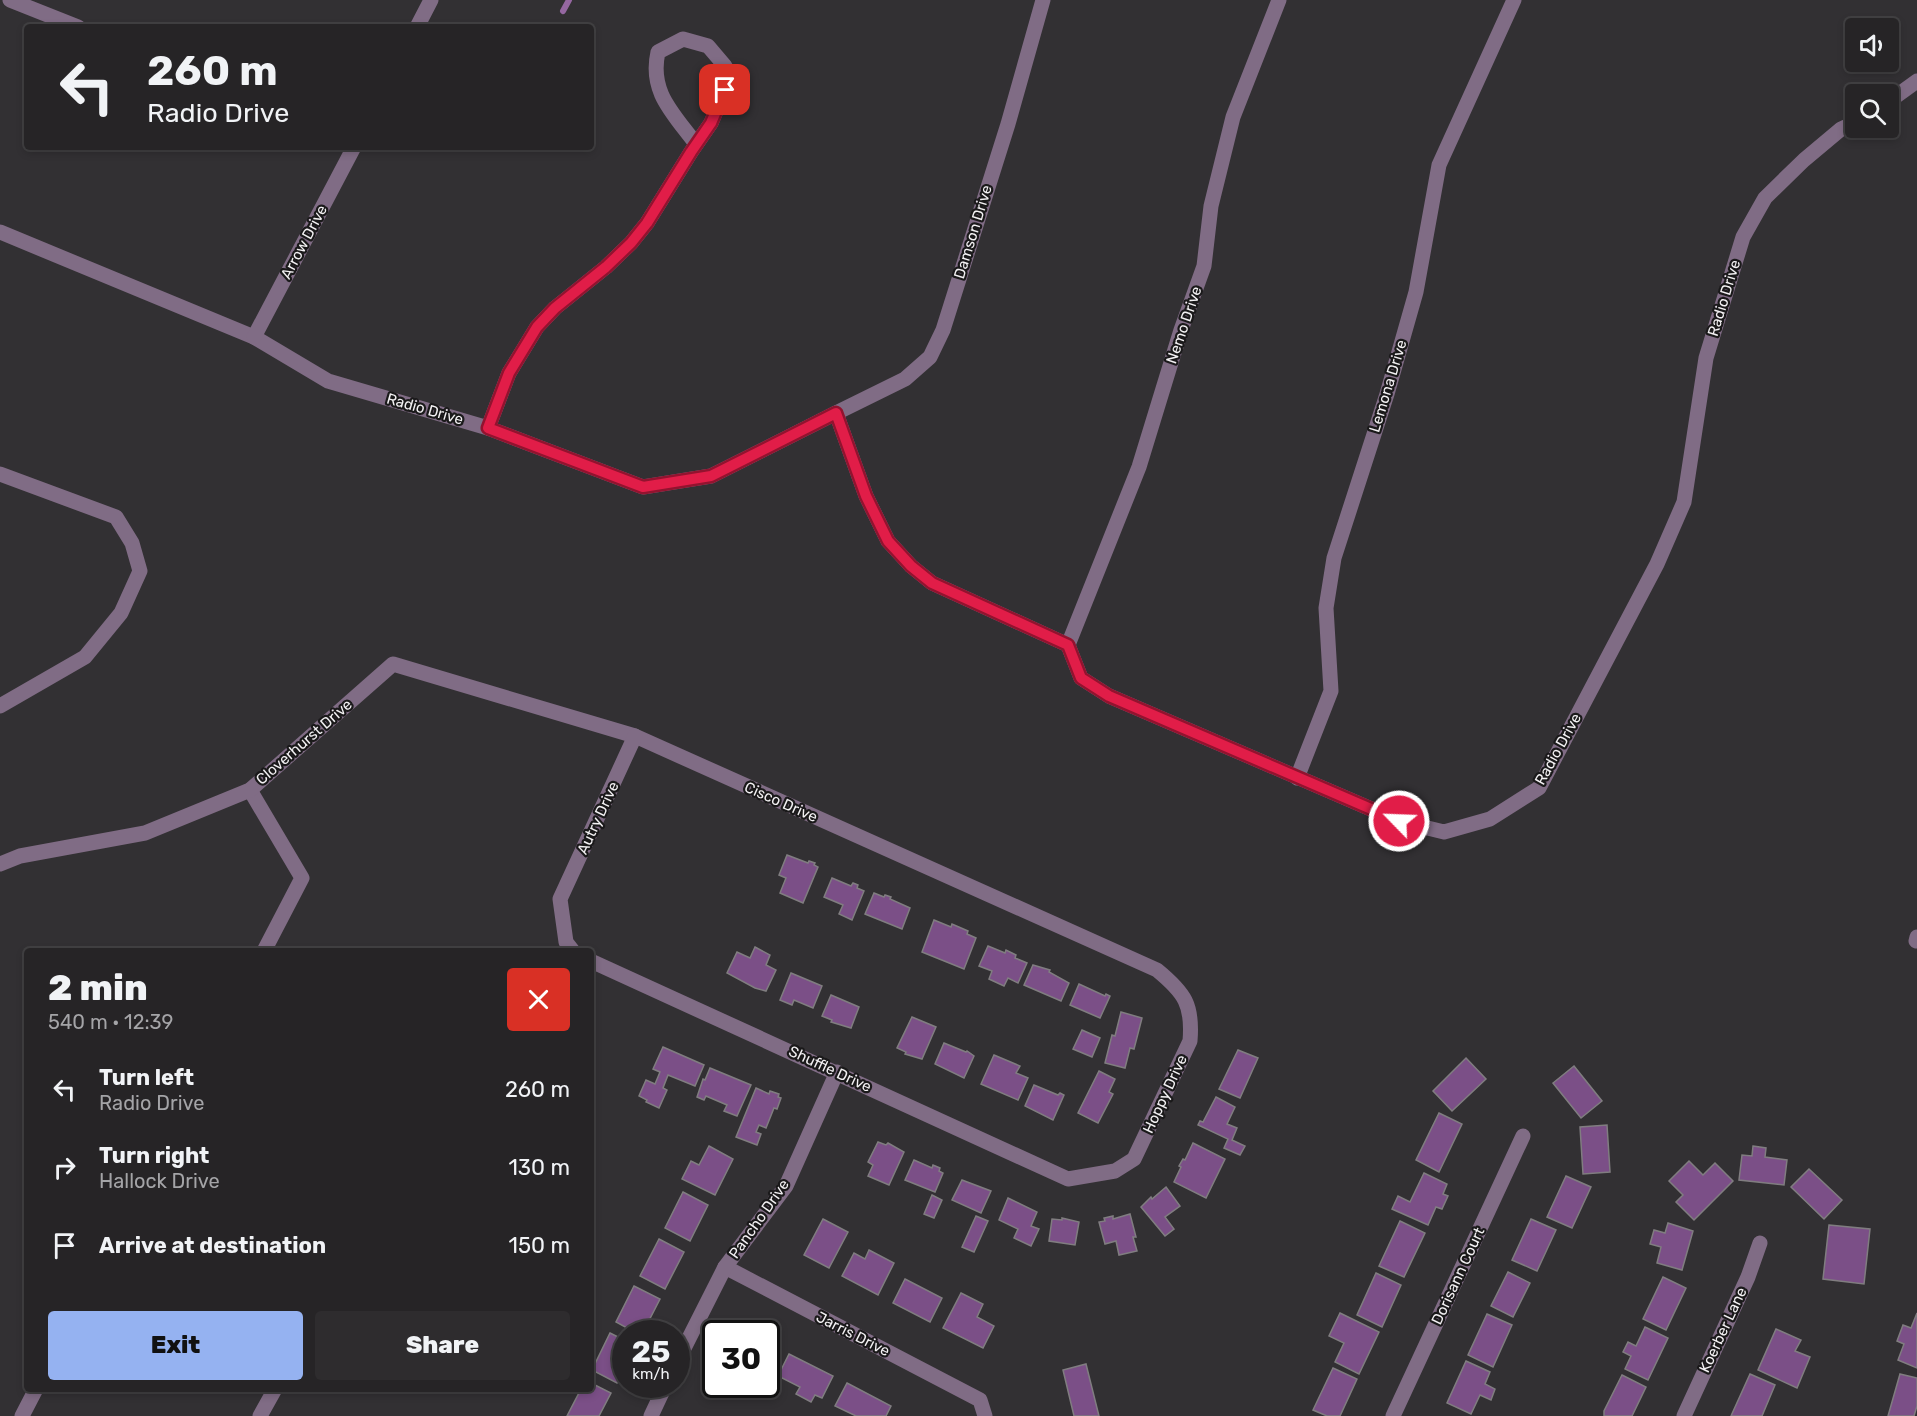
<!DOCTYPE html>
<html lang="en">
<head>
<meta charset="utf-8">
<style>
  body { margin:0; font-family:Rubik,sans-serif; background:#2e2c2e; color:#f1f3f6; height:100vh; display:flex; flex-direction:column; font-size:22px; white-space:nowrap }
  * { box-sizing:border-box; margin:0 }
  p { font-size:20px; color:#a4a4a7 }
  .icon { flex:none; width:33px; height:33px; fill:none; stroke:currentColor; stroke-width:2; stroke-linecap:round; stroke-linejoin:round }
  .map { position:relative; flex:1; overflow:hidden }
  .panel { position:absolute; left:24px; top:948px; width:570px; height:444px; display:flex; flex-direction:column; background:#262426; border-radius:6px; box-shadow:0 3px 9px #0003,0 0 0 2px #424143 }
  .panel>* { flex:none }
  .hud { position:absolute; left:24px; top:24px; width:570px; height:126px; border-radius:6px; box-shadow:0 3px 9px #0003,0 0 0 2px #424143; background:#262426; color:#f1f3f6; overflow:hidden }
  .buttons { position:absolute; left:1845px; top:18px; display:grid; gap:12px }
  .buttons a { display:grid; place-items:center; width:54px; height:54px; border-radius:6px; background:#262426; box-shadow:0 3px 9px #0003,0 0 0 2px #424143; font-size:30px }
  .speed { position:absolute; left:612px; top:1320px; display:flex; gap:12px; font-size:30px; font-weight:700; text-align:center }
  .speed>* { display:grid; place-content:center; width:78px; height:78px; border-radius:50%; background:#262426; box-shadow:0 3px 9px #0003,0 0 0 2px #424143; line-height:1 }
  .speed small { font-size:15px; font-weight:400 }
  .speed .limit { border:3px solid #111; border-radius:9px; background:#fff; color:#111 }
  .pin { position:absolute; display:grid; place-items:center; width:51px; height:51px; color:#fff; margin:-26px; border-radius:12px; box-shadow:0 3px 9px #0006 }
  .me { position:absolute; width:66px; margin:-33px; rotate:294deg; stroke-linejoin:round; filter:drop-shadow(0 0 4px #0008) }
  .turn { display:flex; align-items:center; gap:21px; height:126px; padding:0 24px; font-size:27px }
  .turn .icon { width:78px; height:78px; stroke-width:2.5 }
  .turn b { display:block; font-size:42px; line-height:51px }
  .round { display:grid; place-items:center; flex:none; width:63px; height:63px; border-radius:6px; background:#2e2c2e }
  .summary { display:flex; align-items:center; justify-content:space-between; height:102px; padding:0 24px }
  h1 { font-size:36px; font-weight:800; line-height:45px }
  .action { display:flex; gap:12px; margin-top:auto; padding:12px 24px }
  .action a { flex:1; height:69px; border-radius:6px; background:#95b2f1; color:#111; font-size:24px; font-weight:800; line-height:69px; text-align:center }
  .action a+a { background:#2e2c2e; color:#f1f3f6 }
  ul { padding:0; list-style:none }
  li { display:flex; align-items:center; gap:18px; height:78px; padding:0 24px }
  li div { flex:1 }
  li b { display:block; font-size:22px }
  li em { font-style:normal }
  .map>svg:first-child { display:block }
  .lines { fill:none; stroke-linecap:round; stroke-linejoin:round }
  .stream { stroke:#9567a1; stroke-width:6 }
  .building { fill:#7b4f87; stroke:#807d80; stroke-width:1.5 }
  .street { stroke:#806c85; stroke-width:15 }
  .route-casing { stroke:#92132f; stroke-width:15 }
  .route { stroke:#e11d48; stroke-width:10 }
  .labels { text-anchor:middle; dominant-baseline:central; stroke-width:4.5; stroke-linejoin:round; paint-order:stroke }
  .street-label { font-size:15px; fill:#f3f1f3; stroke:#1a191a }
</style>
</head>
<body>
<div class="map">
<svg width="1917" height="1416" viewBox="0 0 1917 1416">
  <rect width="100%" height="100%" fill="#323033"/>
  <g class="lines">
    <polyline class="stream" points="563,11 569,0"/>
  </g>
  <g class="building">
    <polygon points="787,855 808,863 809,861 815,863 814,865 818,867 803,903 780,893 786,878 779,875"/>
    <polygon points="832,878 851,886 853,883 858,885 857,888 864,891 852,920 839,914 843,905 824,897"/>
    <polygon points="874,893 884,897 885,895 891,897 890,899 910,908 902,929 865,914"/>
    <polygon points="934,920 951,927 952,924 968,931 967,934 976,938 964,969 922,952"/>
    <polygon points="988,946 1005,953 1006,950 1016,955 1015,958 1027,963 1018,983 1008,978 1004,986 989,979 992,971 979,966"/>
    <polygon points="755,947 770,955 766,965 776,970 766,991 755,988 727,973 737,952 750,958"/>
    <polygon points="1033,965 1050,970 1049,972 1069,983 1061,1001 1024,985"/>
    <polygon points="791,973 822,986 813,1008 794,1000 792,1005 780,1000"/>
    <polygon points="1079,984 1105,996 1106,994 1110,996 1100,1018 1070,1005"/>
    <polygon points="831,995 859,1007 851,1028 831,1022 832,1020 822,1016"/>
    <polygon points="1121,1012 1142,1018 1134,1049 1130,1048 1125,1068 1105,1063 1112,1035 1115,1036"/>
    <polygon points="912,1017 936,1027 922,1059 905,1054 906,1052 897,1048"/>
    <polygon points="1082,1030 1100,1038 1092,1057 1073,1049"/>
    <polygon points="944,1043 966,1052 967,1051 974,1056 964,1078 935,1064"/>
    <polygon points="663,1047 704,1065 695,1086 668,1075 663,1088 667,1090 659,1108 646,1102 647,1100 639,1096 646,1080 655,1084 660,1072 653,1069"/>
    <polygon points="1238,1050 1258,1058 1240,1098 1219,1089"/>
    <polygon points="994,1055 1020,1066 1016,1073 1028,1078 1018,1100 981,1084"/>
    <polygon points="1466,1058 1486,1079 1452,1111 1433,1091"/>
    <polygon points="1574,1066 1602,1101 1581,1118 1553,1083"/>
    <polygon points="710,1068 751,1085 737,1116 724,1111 727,1105 706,1096 704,1100 697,1097 703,1079 705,1080"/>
    <polygon points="1099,1071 1115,1079 1109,1092 1113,1094 1098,1123 1078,1113"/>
    <polygon points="1034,1085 1058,1095 1060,1093 1064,1095 1053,1120 1025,1106"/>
    <polygon points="756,1088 769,1094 770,1091 779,1094 778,1097 781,1098 777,1109 774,1108 766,1128 759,1125 756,1132 761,1134 757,1145 736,1137"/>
    <polygon points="1216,1097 1235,1107 1227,1124 1237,1128 1232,1140 1245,1146 1240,1155 1224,1148 1228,1139 1198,1125 1200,1121 1203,1122"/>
    <polygon points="1439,1113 1462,1124 1439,1172 1416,1160"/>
    <polygon points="1607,1125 1610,1172 1583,1174 1580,1127"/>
    <polygon points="878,1142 886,1145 888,1143 904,1152 889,1185 868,1176 873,1165 868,1162"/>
    <polygon points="1193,1143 1225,1159 1206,1198 1174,1182 1181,1167 1179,1166 1183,1159 1185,1160"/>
    <polygon points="709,1146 733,1159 715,1195 682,1179 691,1161 699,1165"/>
    <polygon points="1753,1146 1766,1148 1765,1157 1787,1160 1784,1185 1739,1180 1742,1155 1752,1156"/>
    <polygon points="914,1160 932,1168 933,1165 940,1168 939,1171 943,1173 935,1192 905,1180"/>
    <polygon points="1689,1161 1703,1175 1715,1163 1733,1181 1694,1220 1676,1202 1683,1195 1669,1181"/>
    <polygon points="1809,1169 1842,1200 1824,1219 1791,1187"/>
    <polygon points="1424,1173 1447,1184 1443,1194 1448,1196 1442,1209 1436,1207 1428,1225 1392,1209 1398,1196 1410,1202"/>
    <polygon points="1566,1176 1591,1187 1572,1228 1547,1217"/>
    <polygon points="962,1180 991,1191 981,1213 952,1200"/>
    <polygon points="1166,1187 1180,1206 1165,1217 1174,1229 1165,1236 1141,1207 1151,1197 1152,1199"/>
    <polygon points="683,1192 708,1205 690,1241 665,1228"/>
    <polygon points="932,1195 942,1200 934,1218 924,1214"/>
    <polygon points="1008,1198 1037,1212 1031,1226 1039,1229 1031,1246 1014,1238 1018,1229 999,1220"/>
    <polygon points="1130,1214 1136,1237 1133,1237 1137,1251 1119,1255 1116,1241 1105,1244 1099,1222 1105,1221 1104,1218 1113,1216 1113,1219"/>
    <polygon points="976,1216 988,1221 974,1252 962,1247"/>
    <polygon points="1062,1218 1079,1222 1075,1245 1049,1241 1052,1219 1062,1220"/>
    <polygon points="823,1219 848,1232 829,1268 804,1255"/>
    <polygon points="1531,1219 1556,1230 1537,1271 1512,1260"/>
    <polygon points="1400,1221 1425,1233 1404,1277 1379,1266"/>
    <polygon points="1668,1223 1693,1231 1682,1270 1657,1263 1661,1247 1650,1244 1654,1230 1665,1233"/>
    <polygon points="1829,1225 1870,1229 1864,1284 1823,1279"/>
    <polygon points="659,1239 684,1252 665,1289 640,1276"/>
    <polygon points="869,1250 894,1263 878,1295 842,1276 854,1253 865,1259"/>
    <polygon points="1508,1272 1530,1283 1513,1317 1491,1306"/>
    <polygon points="1376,1273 1401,1285 1382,1327 1357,1315"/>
    <polygon points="1663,1277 1686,1288 1666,1330 1643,1319"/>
    <polygon points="905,1279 942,1298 930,1322 893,1303"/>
    <polygon points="634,1286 660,1299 642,1334 638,1334 616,1322"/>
    <polygon points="961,1293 983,1304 977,1317 994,1326 983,1348 943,1328"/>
    <polygon points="1340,1313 1379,1332 1359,1374 1335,1362 1344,1343 1329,1336"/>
    <polygon points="1917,1313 1917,1368 1898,1360 1904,1344 1897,1341 1903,1325 1911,1328"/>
    <polygon points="1487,1314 1512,1325 1493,1367 1468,1355"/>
    <polygon points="1645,1327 1668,1338 1648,1380 1625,1369 1631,1356 1623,1352 1628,1342 1636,1346"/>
    <polygon points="1776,1329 1801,1340 1795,1351 1810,1357 1797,1388 1758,1370"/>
    <polygon points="610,1333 626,1341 626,1366 617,1383 592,1370"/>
    <polygon points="789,1354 833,1376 822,1398 815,1395 811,1402 796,1394 800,1387 778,1376"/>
    <polygon points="1466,1361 1490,1372 1485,1384 1495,1389 1491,1400 1480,1395 1471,1414 1447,1403"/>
    <polygon points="1086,1364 1099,1416 1074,1416 1063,1370"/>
    <polygon points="1333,1368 1357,1379 1340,1416 1327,1416 1313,1410"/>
    <polygon points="1750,1374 1775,1385 1762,1416 1731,1416"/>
    <polygon points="1900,1374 1917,1378 1917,1406 1914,1416 1888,1416"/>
    <polygon points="1622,1375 1646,1387 1632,1416 1604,1416 1604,1411"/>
    <polygon points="591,1383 611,1393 599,1416 567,1416 581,1389 591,1389"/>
    <polygon points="847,1383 891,1406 886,1416 856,1416 835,1406"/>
  </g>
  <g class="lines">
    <g class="street">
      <polyline points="10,0 78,27"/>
      <polyline points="417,27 431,0"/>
      <polyline points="1888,102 1917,81"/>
      <polyline points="0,232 254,337 328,381 488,428 643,487 711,476 836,413 866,496 888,541 911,566 932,583 1068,645 1081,678 1109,696 1399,821 1444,832 1490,819 1539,788 1657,564 1684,502 1706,358 1743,237 1765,198 1804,160 1841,129 1856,122"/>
      <polyline points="254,337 354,147"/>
      <polyline points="836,413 905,379 930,357 943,330 1008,124 1043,0"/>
      <path d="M 488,428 L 509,373 L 537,327 L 555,308 L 606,267 L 631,243 L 647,223 L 691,152 L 711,123 L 725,90 L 725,66 L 708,46 L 683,39 L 658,52 C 649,92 673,113 696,144"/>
      <polyline points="0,474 116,517 132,543 140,571 121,613 85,657 0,706"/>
      <polyline points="1068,645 1139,467 1181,330 1204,266 1211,206 1233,117 1279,0"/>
      <polyline points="1297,778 1331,691 1326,608 1334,558 1387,394 1416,292 1439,165 1514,0"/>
      <polyline points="250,790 302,878 264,951"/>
      <path d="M 0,864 L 20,856 L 145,833 L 250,790 L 393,664 L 635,736 L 1157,970 C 1185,993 1193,1005 1190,1041 L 1134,1159 L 1115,1171 L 1068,1179 L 591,961"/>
      <polyline points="1916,941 1917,937"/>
      <polyline points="573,951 566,942 560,899 635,736"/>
      <polyline points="725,1267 980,1400 985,1416"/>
      <polyline points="676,1364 725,1267 786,1186 837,1072"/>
      <polyline points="22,1416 36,1389"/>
      <polyline points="260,1416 275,1389"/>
      <polyline points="651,1416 666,1384"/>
      <polyline points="1393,1416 1523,1136"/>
      <polyline points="1684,1416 1748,1277 1760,1243"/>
    </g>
  </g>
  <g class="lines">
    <g class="route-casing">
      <polyline id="route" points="725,90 711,123 691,152 647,223 631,243 606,267 555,308 537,327 509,373 488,428 643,487 711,476 836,413 866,496 888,541 911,566 932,583 1068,645 1081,678 1109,696 1399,821"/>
    </g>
    <use href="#route" class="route"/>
  </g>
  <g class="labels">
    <g class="street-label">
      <text transform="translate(973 232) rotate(-73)">Damson Drive</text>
      <text transform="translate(304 242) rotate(-62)">Arrow Drive</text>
      <text transform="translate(1724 298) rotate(-73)">Radio Drive</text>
      <text transform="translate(1184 325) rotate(-71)">Nemo Drive</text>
      <text transform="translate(1388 386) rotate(-73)">Lemona Drive</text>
      <text transform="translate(425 409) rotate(16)">Radio Drive</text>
      <text transform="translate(304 742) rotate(-41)">Cloverhurst Drive</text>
      <text transform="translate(1558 749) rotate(-61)">Radio Drive</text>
      <text transform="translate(781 802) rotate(24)">Cisco Drive</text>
      <text transform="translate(598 818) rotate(-65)">Autry Drive</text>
      <text transform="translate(830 1069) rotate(25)">Shuffle Drive</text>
      <text transform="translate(1165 1094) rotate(-65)">Hoppy Drive</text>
      <text transform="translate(759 1219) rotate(-55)">Pancho Drive</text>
      <text transform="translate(1458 1276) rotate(-65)">Dorisann Court</text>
      <text transform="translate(1723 1330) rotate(-65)">Koerber Lane</text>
      <text transform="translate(853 1334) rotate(27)">Jarris Drive</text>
    </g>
  </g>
</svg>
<div class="buttons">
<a><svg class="icon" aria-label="sound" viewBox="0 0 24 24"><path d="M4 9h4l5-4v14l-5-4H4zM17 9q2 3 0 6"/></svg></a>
<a><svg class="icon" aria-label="search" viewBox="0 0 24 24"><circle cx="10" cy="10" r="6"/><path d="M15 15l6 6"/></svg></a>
</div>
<div class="speed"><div>25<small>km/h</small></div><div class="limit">30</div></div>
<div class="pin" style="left:725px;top:90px;background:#d93025"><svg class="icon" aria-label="arrive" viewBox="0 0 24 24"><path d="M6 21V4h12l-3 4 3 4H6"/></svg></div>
<svg class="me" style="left:1399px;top:821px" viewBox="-20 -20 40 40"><circle r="17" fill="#e11d48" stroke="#fff" stroke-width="3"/><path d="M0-11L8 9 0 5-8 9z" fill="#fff"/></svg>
<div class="hud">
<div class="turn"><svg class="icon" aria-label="left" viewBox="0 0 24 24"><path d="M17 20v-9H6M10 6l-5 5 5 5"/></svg><div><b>260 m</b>Radio Drive</div></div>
</div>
<section class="panel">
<div class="summary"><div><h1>2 min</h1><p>540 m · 12:39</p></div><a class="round" style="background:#d93025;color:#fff"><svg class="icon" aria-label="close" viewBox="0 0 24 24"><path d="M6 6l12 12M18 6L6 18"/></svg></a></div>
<ul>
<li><svg class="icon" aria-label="left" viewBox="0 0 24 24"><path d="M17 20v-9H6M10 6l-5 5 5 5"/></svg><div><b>Turn left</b><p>Radio Drive</p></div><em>260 m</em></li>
<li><svg class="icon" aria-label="right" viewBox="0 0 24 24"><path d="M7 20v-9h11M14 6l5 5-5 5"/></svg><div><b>Turn right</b><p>Hallock Drive</p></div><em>130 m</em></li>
<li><svg class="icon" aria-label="arrive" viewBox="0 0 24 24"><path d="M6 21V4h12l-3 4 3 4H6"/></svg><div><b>Arrive at destination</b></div><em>150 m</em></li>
</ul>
<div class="action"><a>Exit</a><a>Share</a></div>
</section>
</div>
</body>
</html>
